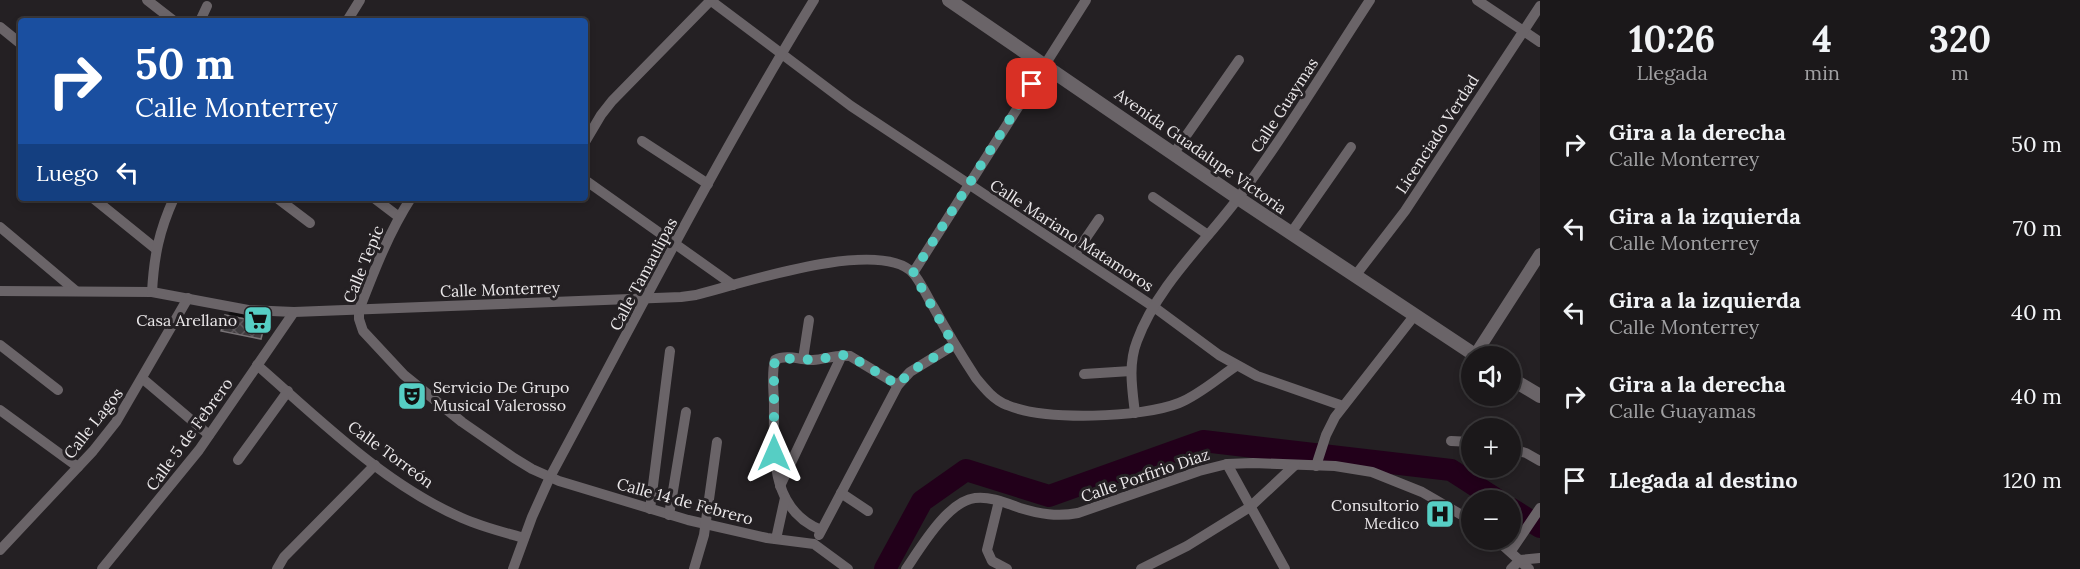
<!DOCTYPE html>
<html lang="es">
<head>
<meta charset="utf-8">
<style>
  body { margin:0; font-family:Lora,serif; background:#242123; color:#f1f3f6; height:100vh; display:flex; flex-direction:column; font-size:22px; white-space:nowrap }
  * { box-sizing:border-box; margin:0 }
  p { font-size:20px; color:#a0a0a2 }
  .icon { flex:none; width:33px; height:33px; fill:none; stroke:currentColor; stroke-width:2; stroke-linecap:round; stroke-linejoin:round }
  .map { position:relative; flex:1; overflow:hidden }
  .panel { display:flex; flex-direction:column; background:#1b181a; width:540px }
  .panel>* { flex:none }
  .banner { position:absolute; left:18px; top:18px; width:570px; height:183px; border-radius:6px; box-shadow:0 3px 9px #0003,0 0 0 2px #393739; background:#1a4fa0; color:#fff; overflow:hidden }
  .tools { position:absolute; left:1461px; top:346px; display:grid; gap:12px }
  .tools a { display:grid; place-items:center; width:60px; height:60px; border-radius:50%; background:#1b181a; box-shadow:0 3px 9px #0003,0 0 0 2px #393739; font-size:30px }
  .pin { position:absolute; display:grid; place-items:center; width:51px; height:51px; color:#fff; margin:-26px; border-radius:12px; box-shadow:0 3px 9px #0006 }
  .me { position:absolute; width:66px; margin:-33px; rotate:0deg; stroke-linejoin:round; filter:drop-shadow(0 0 4px #0008) }
  .turn { display:flex; align-items:center; gap:21px; height:126px; padding:0 18px; font-size:27px }
  .turn .icon { width:78px; height:78px; stroke-width:2.5 }
  .turn b { display:block; font-size:42px; line-height:51px }
  .then { display:flex; align-items:center; height:57px; padding:0 18px; background:#0003; gap:12px; font-size:22px }
  .eta { display:flex; justify-content:space-evenly; align-items:center; height:102px; text-align:center }
  .eta b { font-size:36px; font-weight:700; line-height:42px }
  ul { padding:0; list-style:none }
  li { display:flex; align-items:center; gap:18px; height:84px; padding:0 18px }
  li div { flex:1 }
  li b { display:block; font-size:22px }
  li em { font-style:normal }
  main { display:flex; flex:1; min-height:0 }
  .map>svg:first-child { display:block }
  .lines { fill:none; stroke-linecap:round; stroke-linejoin:round }
  .river { stroke:#22001a; stroke-width:22 }
  .building { fill:url(#building-cross-hatch); stroke:#777275; stroke-width:1.5; filter:url(#shadow) }
  .minor { stroke:#6a6468; stroke-width:10 }
  .tertiary { stroke:#6a6468; stroke-width:12 }
  .secondary { stroke:#6a6468; stroke-width:14 }
  .route { stroke:#56cec4; stroke-width:10; stroke-dasharray:0 18 }
  .labels { text-anchor:middle; dominant-baseline:central; stroke-width:6; stroke-linejoin:round; paint-order:stroke }
  .street-label { font-size:16px; fill:#ebe8ea; stroke:#242023 }
  .poi-label { font-size:16px; fill:#ebe8ea; stroke:#242023; text-anchor:end }
</style>
</head>
<body>
<main>
<div class="map">
<svg width="1540" height="569" viewBox="0 0 1540 569">
  <defs>
    <pattern id="building-cross-hatch" width="8" height="8" patternUnits="userSpaceOnUse" patternTransform="scale(1.5)"><rect width="8" height="8" fill="#413c3f"/><path d="M0 0l8 8M0 8l8-8" fill="none" stroke="#5d585b"/></pattern>
    <filter id="shadow"><feDropShadow dx="5.5" dy="-5.5" stdDeviation="1.5" flood-color="#0009"/></filter>
  </defs>
  <rect width="100%" height="100%" fill="#242023"/>
  <g class="lines">
    <g class="river">
      <polyline points="1510,508 1540,527"/>
      <polyline points="885,569 922,501 966,470 1049,496 1203,441 1451,470 1499,501"/>
    </g>
  </g>
  <polygon class="building" points="225,315 265,323 261,339 221,331"/>
  <g class="lines">
    <g class="minor">
      <polyline points="147,0 174,21"/>
      <polyline points="710,0 851,106 1154,307 1219,355 1257,376 1343,406"/>
      <polyline points="1477,0 1540,42"/>
      <polyline points="200,21 207,6"/>
      <polyline points="347,21 360,0"/>
      <polyline points="0,27 21,44"/>
      <polyline points="642,141 708,184"/>
      <polyline points="585,142 601,115 612,101 711,0"/>
      <polyline points="1174,153 1239,60"/>
      <polyline points="585,180 733,285"/>
      <polyline points="1153,197 1208,235"/>
      <polyline points="93,198 156,249"/>
      <polyline points="277,198 310,223"/>
      <polyline points="374,198 399,217"/>
      <path d="M 411,198 C 389,232 374,271 359,310 L 359,319 L 363,331 L 404,375 L 462,422 L 514,458 L 532,469 L 559,481 L 688,520 L 767,538 L 814,544 L 848,569"/>
      <polyline points="0,227 76,291"/>
      <polyline points="1291,233 1351,147"/>
      <polyline points="1075,254 1099,219"/>
      <polyline points="913,273 1086,0"/>
      <polyline points="1355,276 1405,211 1540,6"/>
      <path d="M 0,291 L 152,292 L 248,310 L 294,312 L 681,297 L 696,295 C 740,284 879,237 913,273 C 921,282 927,297 934,308 C 947,332 961,355 976,378 C 985,389 994,400 1007,405 C 1045,421 1141,418 1179,403 C 1199,395 1218,378 1236,366"/>
      <path d="M 152,292 C 154,256 159,231 174,198"/>
      <polyline points="0,345 58,390"/>
      <polyline points="803,359 809,320"/>
      <path d="M 257,365 C 320,420 384,484 462,518 C 482,527 503,532 524,538"/>
      <polyline points="1084,374 1131,371"/>
      <polyline points="143,379 209,435"/>
      <polyline points="0,410 78,467"/>
      <path d="M 1135,413 C 1132,388 1128,364 1137,341 C 1158,284 1207,241 1242,193 C 1288,131 1328,64 1370,0"/>
      <polyline points="1451,441 1472,442"/>
      <polyline points="1510,449 1526,453 1540,461"/>
      <polyline points="238,460 288,391"/>
      <polyline points="1227,464 1285,569"/>
      <polyline points="1316,466 1326,435 1335,417 1414,316"/>
      <polyline points="780,486 842,355"/>
      <polyline points="841,493 868,511"/>
      <polyline points="999,501 987,550 992,561 1007,569"/>
      <polyline points="650,509 670,351"/>
      <polyline points="669,515 686,412"/>
      <path d="M 821,530 C 769,509 774,452 774,406 C 774,392 771,374 775,360 C 786,354 801,360 813,360 C 826,359 837,354 850,356 L 898,385"/>
      <polyline points="819,535 898,385 910,372 954,345"/>
      <polyline points="776,539 785,498"/>
      <polyline points="1497,540 1529,569"/>
      <polyline points="0,550 93,451 116,422 188,298"/>
      <polyline points="1511,551 1540,508"/>
      <polyline points="102,569 199,450 294,312"/>
      <polyline points="277,569 284,557 375,465"/>
      <path d="M 513,569 L 532,517 L 550,477 C 636,317 719,155 814,0"/>
      <polyline points="694,569 704,535 717,442"/>
      <path d="M 906,569 C 921,547 948,501 975,498 C 990,496 1006,503 1020,508 C 1040,514 1057,517 1078,513 L 1199,471 L 1227,464 L 1253,463 L 1335,466 L 1372,472 L 1422,492 L 1472,521"/>
      <polyline points="1141,569 1187,546 1250,507 1295,465"/>
      <polyline points="1511,569 1520,560 1540,558"/>
    </g>
    <polyline class="tertiary" points="1475,355 1540,254"/>
    <g class="secondary">
      <polyline points="949,0 1238,198 1478,357"/>
      <polyline points="1510,378 1540,396"/>
    </g>
  </g>
  <g class="lines">
    <polyline class="route" points="774,453 774,364 778,358 815,360 842,355 850,356 898,385 910,372 954,345 913,273 1032,84"/>
  </g>
  <defs>
    <g id="supermarket-square" transform="scale(1.5)"><rect x="-9" y="-9" width="18" height="18" rx="4" fill="#56cec4" stroke="#242023"/><path d="M-6-5.5h2.5l.6 2H6L4.5 2H-2.5L-4.4-4H-6ZM-1.5 3.2a1.3 1.3 0 1 0 .1 0ZM3 3.2a1.3 1.3 0 1 0 .1 0Z" fill="#111"/></g>
    <g id="theatre-square" transform="scale(1.5)"><rect x="-9" y="-9" width="18" height="18" rx="4" fill="#56cec4" stroke="#242023"/><path d="M-5-5.5Q0-4 5-5.5V0Q5 5 0 6Q-5 5-5 0ZM-3.3-2.5H-1v1.5H-3.3ZM1-2.5H3.3v1.5H1ZM-2.8 1Q0 5.5 2.8 1Z" fill="#111"/></g>
    <g id="hospital-square" transform="scale(1.5)"><rect x="-9" y="-9" width="18" height="18" rx="4" fill="#56cec4" stroke="#242023"/><path d="M-5-5h3v3.5h4V-5h3V5h-3V1.5h-4V5h-3Z" fill="#111"/></g>
  </defs>
  <g fill-rule="evenodd">
    <use href="#supermarket-square" x="258" y="320"/>
    <use href="#theatre-square" x="412" y="396"/>
    <use href="#hospital-square" x="1440" y="514"/>
  </g>
  <g class="labels">
    <g class="street-label">
      <text transform="translate(1284 105) rotate(-57)">Calle Guaymas</text>
      <text transform="translate(1437 134) rotate(-57)">Licenciado Verdad</text>
      <text transform="translate(1201 151) rotate(35)">Avenida Guadalupe Victoria</text>
      <text transform="translate(1072 235) rotate(33)">Calle Mariano Matamoros</text>
      <text transform="translate(363 264) rotate(-68)">Calle Tepic</text>
      <text transform="translate(643 274) rotate(-62)">Calle Tamaulipas</text>
      <text transform="translate(500 289) rotate(-2)">Calle Monterrey</text>
      <text transform="translate(93 423) rotate(-52)">Calle Lagos</text>
      <text transform="translate(189 434) rotate(-54)">Calle 5 de Febrero</text>
      <text transform="translate(391 454) rotate(36)">Calle Torreón</text>
      <text transform="translate(1145 475) rotate(-19)">Calle Porfirio Diaz</text>
      <text transform="translate(685 501) rotate(15)">Calle 14 de Febrero</text>
    </g>
    <g class="poi-label">
      <text x="237" y="320">Casa Arellano</text>
      <text x="433" y="387" text-anchor="start">Servicio De Grupo<tspan x="433" dy="18">Musical Valerosso</tspan></text>
      <text x="1419" y="505">Consultorio<tspan x="1419" dy="18">Medico</tspan></text>
    </g>
  </g>
</svg>
<div class="tools">
<a><svg class="icon" aria-label="sound" viewBox="0 0 24 24"><path d="M4 9h4l5-4v14l-5-4H4zM17 9q2 3 0 6"/></svg></a>
<a>+</a>
<a>−</a>
</div>
<div class="pin" style="left:1032px;top:84px;background:#d93025"><svg class="icon" aria-label="arrive" viewBox="0 0 24 24"><path d="M6 21V4h12l-3 4 3 4H6"/></svg></div>
<svg class="me" style="left:774px;top:453px" viewBox="-20 -20 40 40"><path d="M0-17L14 15 0 8-14 15z" fill="#56cec4" stroke="#fff" stroke-width="4"/></svg>
<div class="banner">
<div class="turn"><svg class="icon" aria-label="right" viewBox="0 0 24 24"><path d="M7 20v-9h11M14 6l5 5-5 5"/></svg><div><b>50 m</b>Calle Monterrey</div></div>
<div class="then">Luego<svg class="icon" aria-label="left" viewBox="0 0 24 24"><path d="M17 20v-9H6M10 6l-5 5 5 5"/></svg></div>
</div>
</div>
<section class="panel">
<div class="eta">
<div><b>10:26</b><p>Llegada</p></div>
<div><b>4</b><p>min</p></div>
<div><b>320</b><p>m</p></div>
</div>
<ul>
<li><svg class="icon" aria-label="right" viewBox="0 0 24 24"><path d="M7 20v-9h11M14 6l5 5-5 5"/></svg><div><b>Gira a la derecha</b><p>Calle Monterrey</p></div><em>50 m</em></li>
<li><svg class="icon" aria-label="left" viewBox="0 0 24 24"><path d="M17 20v-9H6M10 6l-5 5 5 5"/></svg><div><b>Gira a la izquierda</b><p>Calle Monterrey</p></div><em>70 m</em></li>
<li><svg class="icon" aria-label="left" viewBox="0 0 24 24"><path d="M17 20v-9H6M10 6l-5 5 5 5"/></svg><div><b>Gira a la izquierda</b><p>Calle Monterrey</p></div><em>40 m</em></li>
<li><svg class="icon" aria-label="right" viewBox="0 0 24 24"><path d="M7 20v-9h11M14 6l5 5-5 5"/></svg><div><b>Gira a la derecha</b><p>Calle Guayamas</p></div><em>40 m</em></li>
<li><svg class="icon" aria-label="arrive" viewBox="0 0 24 24"><path d="M6 21V4h12l-3 4 3 4H6"/></svg><div><b>Llegada al destino</b></div><em>120 m</em></li>
</ul>
</section>
</main>
</body>
</html>
